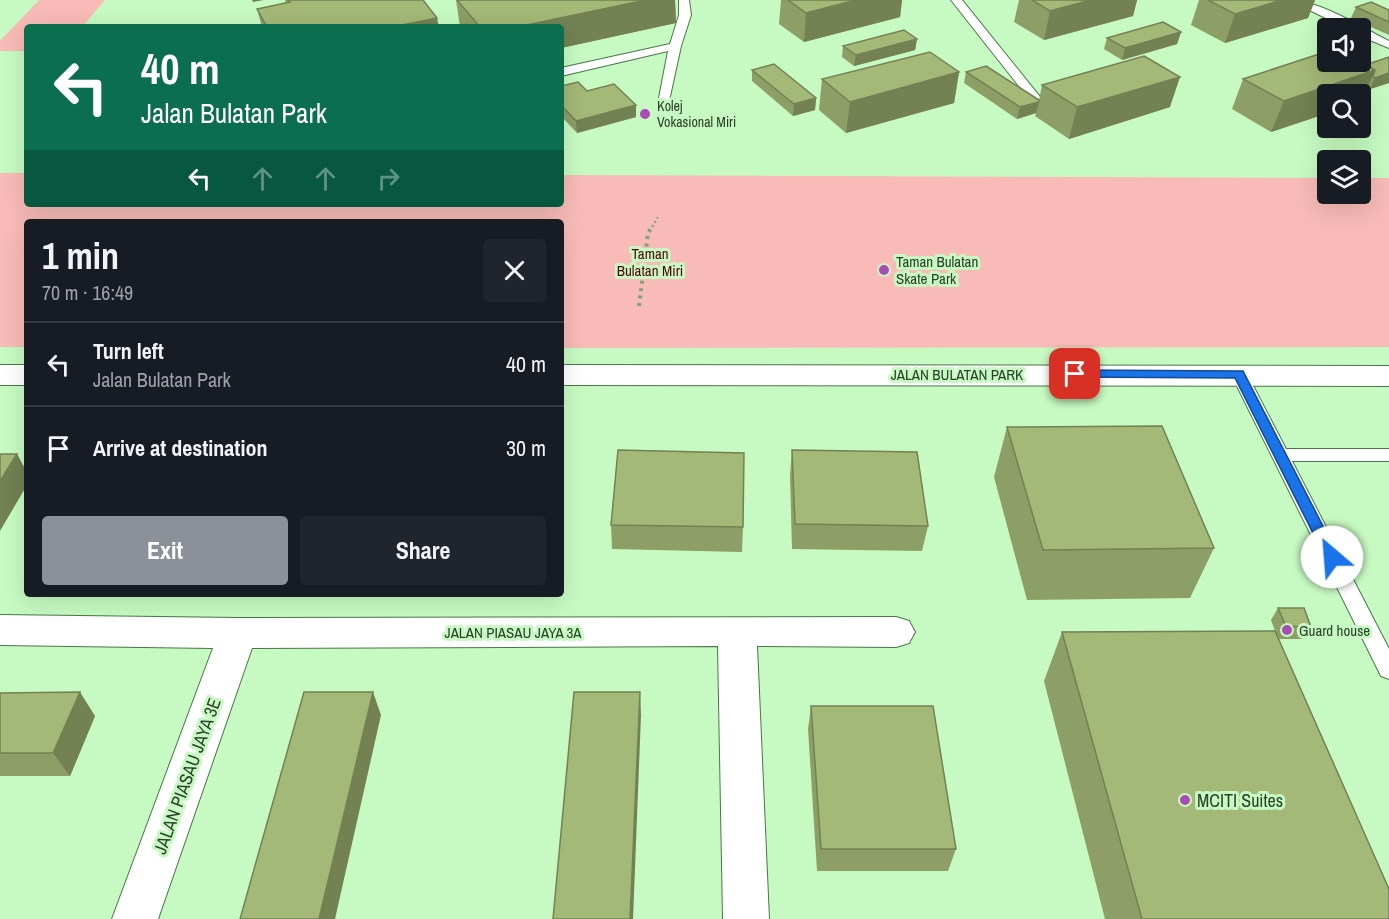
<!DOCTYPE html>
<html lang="en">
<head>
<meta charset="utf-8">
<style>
  body { margin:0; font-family:"Archivo Narrow",sans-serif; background:#20242c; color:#f1f3f6; height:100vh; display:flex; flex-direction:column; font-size:22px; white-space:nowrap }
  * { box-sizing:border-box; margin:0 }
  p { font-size:20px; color:#9ea1a6 }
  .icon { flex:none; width:33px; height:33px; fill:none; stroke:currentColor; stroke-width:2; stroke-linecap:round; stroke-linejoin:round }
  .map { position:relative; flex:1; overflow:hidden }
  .drawer { position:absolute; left:24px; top:219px; width:540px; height:378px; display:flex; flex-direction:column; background:#171b24; border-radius:6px; box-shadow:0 6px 24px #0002 }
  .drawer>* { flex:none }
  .banner { position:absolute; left:24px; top:24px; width:540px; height:183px; border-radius:6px; box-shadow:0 6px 24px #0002; background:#0b6e4f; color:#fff; overflow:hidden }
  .fabs { position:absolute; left:1317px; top:18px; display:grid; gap:12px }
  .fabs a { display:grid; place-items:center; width:54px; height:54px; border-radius:6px; background:#171b24; box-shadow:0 6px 24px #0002; font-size:30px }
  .pin { position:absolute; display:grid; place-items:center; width:51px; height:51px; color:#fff; margin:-26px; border-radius:12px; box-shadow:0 3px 9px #0006 }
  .me { position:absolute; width:66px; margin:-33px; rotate:333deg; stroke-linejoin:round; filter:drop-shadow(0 0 4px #0008) }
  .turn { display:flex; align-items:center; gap:21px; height:126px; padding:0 18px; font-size:27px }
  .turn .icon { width:78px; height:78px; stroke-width:2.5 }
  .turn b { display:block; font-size:42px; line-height:51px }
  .lanes { display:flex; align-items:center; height:57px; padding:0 18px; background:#0003; justify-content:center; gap:30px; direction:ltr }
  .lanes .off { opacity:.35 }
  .round { display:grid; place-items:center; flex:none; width:63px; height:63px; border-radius:6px; background:#20242c }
  .summary { display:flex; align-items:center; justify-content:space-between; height:102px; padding:0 18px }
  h1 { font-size:36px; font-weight:700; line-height:45px }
  .cta { display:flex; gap:12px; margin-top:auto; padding:12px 18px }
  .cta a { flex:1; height:69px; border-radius:6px; background:#8c9099; color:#fff; font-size:24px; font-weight:700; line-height:69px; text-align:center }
  .cta a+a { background:#20242c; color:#f1f3f6 }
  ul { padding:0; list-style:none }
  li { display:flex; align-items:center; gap:18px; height:84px; padding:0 18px; border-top:2px solid #363941 }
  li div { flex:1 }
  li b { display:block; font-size:22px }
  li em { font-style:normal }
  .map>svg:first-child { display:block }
  .green { fill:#f8bbb7 }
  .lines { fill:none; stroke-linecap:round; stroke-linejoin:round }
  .service-casing { stroke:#497746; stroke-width:2 }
  .minor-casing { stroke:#497746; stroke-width:2 }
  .tertiary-casing { stroke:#497746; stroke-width:2 }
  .path-far1 { stroke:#7ea37b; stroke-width:2; stroke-dasharray:2 3; stroke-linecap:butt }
  .path { stroke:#7ea37b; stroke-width:4; stroke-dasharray:3 4.5; stroke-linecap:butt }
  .service { fill:#fff; fill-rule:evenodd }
  .minor { fill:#fff; fill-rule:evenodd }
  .tertiary { fill:#fff; fill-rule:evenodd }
  .wall { fill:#8d9e66 }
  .shaded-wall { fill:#738153 }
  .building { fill:#a4b877; stroke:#738153; stroke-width:1.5 }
  .route { fill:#1a73e8; stroke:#114b97; stroke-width:1.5 }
  .poi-dot { fill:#a94cb6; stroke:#c7fac2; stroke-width:2 }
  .labels { text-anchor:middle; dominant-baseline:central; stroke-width:6; stroke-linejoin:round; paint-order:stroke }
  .far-poi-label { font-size:14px; fill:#2b402a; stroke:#c7fac2; text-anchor:start }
  .park-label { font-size:15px; fill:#55060f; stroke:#c7fac2 }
  .poi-label { font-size:15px; fill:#2b402a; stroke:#c7fac2; text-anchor:start }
  .street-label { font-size:15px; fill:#2b402a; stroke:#c7fac2 }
  .near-street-label { font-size:18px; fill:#2b402a; stroke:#c7fac2 }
  .near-poi-label { font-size:18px; fill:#2b402a; stroke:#c7fac2; text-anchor:start }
</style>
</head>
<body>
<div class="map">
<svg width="1389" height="919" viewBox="0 0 1389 919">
  <rect width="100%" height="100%" fill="#c7fac2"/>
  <g class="green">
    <polygon points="39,0 105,0 82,27 27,27 27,51 0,51 0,41"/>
    <polygon points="0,173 27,173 27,204 561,204 561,175 1327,178 1328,194 1360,194 1361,178 1389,178 1389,347 561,348 561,222 27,222 27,347 0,347"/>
  </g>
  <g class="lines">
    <g class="service-casing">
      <g id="service">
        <polygon points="679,0 689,0 691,15 681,46 669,101 661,101 659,98 668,51 561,76 561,68 670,44 679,15"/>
        <polygon points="951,0 962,0 1045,103 1047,106 1045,109 1037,109"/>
        <path d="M 1289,0 C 1319,0 1361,27 1389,41 L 1389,48 L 1360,36 L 1360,28 L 1346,28 Z"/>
        <polygon points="1239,369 1245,370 1247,374 1286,449 1389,449 1389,461 1292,461 1389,649 1389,679 1381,676 1231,374 1233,370"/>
      </g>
    </g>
    <g class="minor-casing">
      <polygon id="minor" points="0,615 238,618 896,617 909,621 915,632 909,643 896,647 757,646 769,919 723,919 718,646 252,648 158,919 112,919 213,648 0,645"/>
    </g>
    <g class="tertiary-casing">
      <g id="tertiary">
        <rect x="0" y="365" width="27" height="20"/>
        <polygon points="561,365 1389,366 1389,386 561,385"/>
      </g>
    </g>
    <polyline class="path-far1" points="652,227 658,217"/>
    <polyline class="path" points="639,306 648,233 653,225"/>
    <use href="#service" class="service"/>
    <use href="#minor" class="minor"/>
    <use href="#tertiary" class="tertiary"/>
  </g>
  <g class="wall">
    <polygon points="285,0 423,0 439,27 262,27 257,9 286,3"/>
    <polygon points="456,0 675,0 676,23 561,48 561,27 460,27"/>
    <polygon points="781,0 902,0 900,17 804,42 779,24"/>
    <polygon points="1019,0 1137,0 1133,16 1044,40 1014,22"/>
    <polygon points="1199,0 1315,0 1308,18 1225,43 1191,25"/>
    <polygon points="1356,7 1389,10 1389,35 1351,18"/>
    <polygon points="1181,32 1177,44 1122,60 1104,49 1107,38"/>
    <polygon points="917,39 915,50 854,66 842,57 843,46"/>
    <polygon points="1389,57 1389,83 1370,89 1368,88 1362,101 1328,94 1328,113 1271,132 1232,109 1243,79 1365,65"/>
    <polygon points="752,70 816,98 815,110 793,116 752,81"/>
    <polygon points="959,72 954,103 846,133 819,110 822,79"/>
    <polygon points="966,72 1039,100 1042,85 1170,107 1069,139 1035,116 1036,113 1017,119 964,83"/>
    <polygon points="561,86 587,91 636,105 636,117 577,133 561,116"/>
    <polygon points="1007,427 1214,548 1190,598 1027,600 994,477"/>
    <polygon points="792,450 928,526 922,551 792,549 790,475"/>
    <polygon points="611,525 743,527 742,552 612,549"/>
    <polygon points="1278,608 1311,627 1303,639 1279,639 1389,919 1105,919 1044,681 1062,632 1275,631 1271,620"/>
    <polygon points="0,693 95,716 70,776 0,776"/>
    <polygon points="811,706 956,849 948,871 817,871 808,729"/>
  </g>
  <g class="shaded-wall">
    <polygon points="252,0 264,0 253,2"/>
    <polygon points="646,0 675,0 676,23 561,48 561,27 517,27"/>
    <polygon points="856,0 902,0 900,17 804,42 806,13"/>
    <polygon points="1091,0 1137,0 1133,16 1044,40 1050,11"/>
    <polygon points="1282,0 1315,0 1308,18 1225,43 1235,14"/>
    <polygon points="437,18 439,27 392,27"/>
    <polygon points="1181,32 1177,44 1122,60 1125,48"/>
    <polygon points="917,39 915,50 854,66 856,55"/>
    <polygon points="1375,70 1362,101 1360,101 1360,94 1328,94 1328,113 1271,132 1284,101"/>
    <polygon points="959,72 954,103 846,133 850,102"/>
    <polygon points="1389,73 1389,83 1370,89 1375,78"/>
    <polygon points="1180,77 1170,107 1069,139 1077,107"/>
    <polygon points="816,98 815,110 793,116 794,104"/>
    <polygon points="1039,102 1036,113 1017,119 1020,107"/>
    <polygon points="636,105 636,117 577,133 576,121"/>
    <polygon points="17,454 27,472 27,485 0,531 0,481"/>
    <polygon points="80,692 95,716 70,776 53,753"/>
    <polygon points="373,692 381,715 335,919 319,919"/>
    <polygon points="640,692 641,715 633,919 630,919"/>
  </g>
  <g class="building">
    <polygon points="288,0 423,0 437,18 392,27 267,27 257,9 290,2"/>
    <polygon points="457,0 646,0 517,27 480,27"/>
    <polygon points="788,0 856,0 806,13"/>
    <polygon points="1032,0 1091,0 1050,11"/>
    <polygon points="1208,0 1282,0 1235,14"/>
    <polygon points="1371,2 1389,10 1389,22 1356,7"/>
    <polygon points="1163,22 1181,32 1125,48 1107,38"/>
    <polygon points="904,30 917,39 856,55 843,46"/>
    <polygon points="1328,51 1328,62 1358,62 1375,70 1284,101 1243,79"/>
    <polygon points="930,52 959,72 850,102 822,79"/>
    <polygon points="1144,56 1180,77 1077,107 1042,85"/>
    <polygon points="1389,57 1389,73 1375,78 1373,76 1375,70 1365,65"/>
    <polygon points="774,64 816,98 794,104 752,70"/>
    <polygon points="986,66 1039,100 1039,102 1020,107 966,72"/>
    <polygon points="578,82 587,91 614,84 636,105 576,121 561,105 561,86"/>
    <polygon points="1162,426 1214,548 1043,550 1007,427"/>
    <polygon points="618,450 744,453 743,527 611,525"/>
    <polygon points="792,450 917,452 928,526 795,524"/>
    <polygon points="0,454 17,454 0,481"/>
    <polygon points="1278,608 1304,608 1311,627 1286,626"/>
    <polygon points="1275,631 1389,889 1389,919 1142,919 1062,632"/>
    <polygon points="80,692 53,753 0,753 0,693"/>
    <polygon points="304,692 373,692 319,919 240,919"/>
    <polygon points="574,692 640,692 630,919 553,919"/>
    <polygon points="811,706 933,706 956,849 821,849"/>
  </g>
  <polygon class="route" points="1075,370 1243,371 1339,557 1337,561 1327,561 1235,378 1071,377 1069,374"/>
  <g class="poi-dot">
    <circle cx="645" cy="114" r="6"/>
    <circle cx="884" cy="270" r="6"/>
    <circle cx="1287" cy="630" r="6"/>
    <circle cx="1185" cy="800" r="6"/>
  </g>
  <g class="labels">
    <g class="far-poi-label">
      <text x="657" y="106">Kolej<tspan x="657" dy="16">Vokasional Miri</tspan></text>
    </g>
    <g class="park-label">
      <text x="650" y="253">Taman<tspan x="650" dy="17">Bulatan Miri</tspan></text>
    </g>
    <g class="poi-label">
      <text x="896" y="261">Taman Bulatan<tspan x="896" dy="17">Skate Park</tspan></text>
      <text x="1299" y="630">Guard house</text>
    </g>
    <g class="street-label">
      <text x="957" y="374">JALAN BULATAN PARK</text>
      <text x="513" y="632">JALAN PIASAU JAYA 3A</text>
    </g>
    <g class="near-street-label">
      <text transform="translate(187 776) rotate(-70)">JALAN PIASAU JAYA 3E</text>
    </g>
    <g class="near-poi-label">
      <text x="1197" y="800">MCITI Suites</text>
    </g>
  </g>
</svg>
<div class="fabs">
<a><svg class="icon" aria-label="sound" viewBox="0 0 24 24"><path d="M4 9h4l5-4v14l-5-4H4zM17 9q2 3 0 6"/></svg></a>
<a><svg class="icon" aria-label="search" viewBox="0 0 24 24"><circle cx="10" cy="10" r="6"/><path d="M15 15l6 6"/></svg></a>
<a><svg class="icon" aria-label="layers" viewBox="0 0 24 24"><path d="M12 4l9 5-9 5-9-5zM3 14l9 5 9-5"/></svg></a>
</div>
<div class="pin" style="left:1075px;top:374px;background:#d93025"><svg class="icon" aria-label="arrive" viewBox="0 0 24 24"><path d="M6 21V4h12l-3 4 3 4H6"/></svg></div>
<svg class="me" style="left:1332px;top:557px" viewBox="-20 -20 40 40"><circle r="19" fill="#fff"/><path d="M0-13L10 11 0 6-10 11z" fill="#1a73e8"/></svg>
<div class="banner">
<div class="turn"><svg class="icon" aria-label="left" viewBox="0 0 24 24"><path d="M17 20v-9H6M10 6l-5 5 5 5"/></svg><div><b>40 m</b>Jalan Bulatan Park</div></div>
<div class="lanes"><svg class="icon" aria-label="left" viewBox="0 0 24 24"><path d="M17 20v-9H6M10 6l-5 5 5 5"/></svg><svg class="icon off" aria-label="ahead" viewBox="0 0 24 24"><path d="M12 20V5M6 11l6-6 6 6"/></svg><svg class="icon off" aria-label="ahead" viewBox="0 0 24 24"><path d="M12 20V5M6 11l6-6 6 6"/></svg><svg class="icon off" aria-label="right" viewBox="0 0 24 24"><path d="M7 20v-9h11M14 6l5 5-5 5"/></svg></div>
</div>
<section class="drawer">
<div class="summary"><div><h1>1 min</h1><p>70 m · 16:49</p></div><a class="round"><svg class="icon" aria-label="close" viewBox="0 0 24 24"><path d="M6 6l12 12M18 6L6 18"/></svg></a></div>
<ul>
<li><svg class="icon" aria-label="left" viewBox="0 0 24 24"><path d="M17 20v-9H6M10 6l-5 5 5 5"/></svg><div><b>Turn left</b><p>Jalan Bulatan Park</p></div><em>40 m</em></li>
<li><svg class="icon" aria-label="arrive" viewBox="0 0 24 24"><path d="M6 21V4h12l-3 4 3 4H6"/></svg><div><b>Arrive at destination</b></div><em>30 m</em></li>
</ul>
<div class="cta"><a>Exit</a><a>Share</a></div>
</section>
</div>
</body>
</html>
